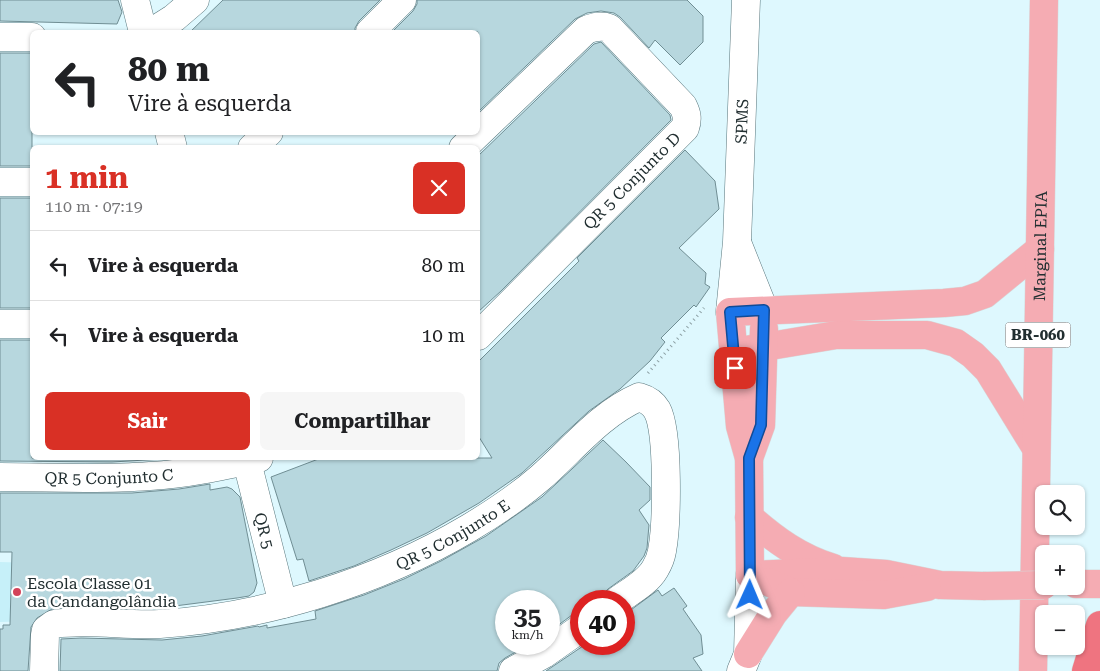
<!DOCTYPE html>
<html lang="pt">
<head>
<meta charset="utf-8">
<style>
  body { margin:0; font-family:"Roboto Serif",serif; background:#f6f6f6; color:#202124; height:100vh; display:flex; flex-direction:column; font-size:19px; white-space:nowrap }
  * { box-sizing:border-box; margin:0 }
  p { font-size:16px; color:#757577 }
  .icon { flex:none; width:28px; height:28px; fill:none; stroke:currentColor; stroke-width:2; stroke-linecap:round; stroke-linejoin:round }
  .map { position:relative; flex:1; overflow:hidden }
  .drawer { position:absolute; left:30px; top:145px; width:450px; height:315px; display:flex; flex-direction:column; background:#fff; border-radius:8px; box-shadow:0 1px 4px #0004 }
  .drawer>* { flex:none }
  .banner { position:absolute; left:30px; top:30px; width:450px; height:105px; border-radius:8px; box-shadow:0 1px 4px #0004; background:#fff; color:#202124; overflow:hidden }
  .fabs { position:absolute; left:1035px; top:485px; display:grid; gap:10px }
  .fabs a { display:grid; place-items:center; width:50px; height:50px; border-radius:8px; background:#fff; box-shadow:0 1px 4px #0004; font-size:25px }
  .speed { position:absolute; left:495px; top:590px; display:flex; gap:10px; font-size:25px; font-weight:700; text-align:center }
  .speed>* { display:grid; place-content:center; width:65px; height:65px; border-radius:50%; background:#fff; box-shadow:0 1px 4px #0004; line-height:1 }
  .speed small { font-size:12px; font-weight:400 }
  .speed .limit { border:8px solid #d22; background:#fff; color:#111 }
  .pin { position:absolute; display:grid; place-items:center; width:42px; height:42px; color:#fff; margin:-21px; border-radius:10px; box-shadow:0 2px 8px #0006 }
  .me { position:absolute; width:55px; margin:-28px; rotate:1deg; stroke-linejoin:round; filter:drop-shadow(0 0 4px #0008) }
  .turn { display:flex; align-items:center; gap:18px; height:105px; padding:0 15px; font-size:22px }
  .turn .icon { width:65px; height:65px; stroke-width:2.5 }
  .turn b { display:block; font-size:35px; line-height:42px }
  .round { display:grid; place-items:center; flex:none; width:52px; height:52px; border-radius:8px; background:#f6f6f6 }
  .overview { display:flex; align-items:center; justify-content:space-between; height:85px; padding:0 15px }
  h1 { font-size:30px; font-weight:700; line-height:38px; color:#d93025 }
  .primary-button { display:flex; gap:10px; margin-top:auto; padding:10px 15px }
  .primary-button a { flex:1; height:58px; border-radius:8px; background:#d93025; color:#fff; font-size:20px; font-weight:700; line-height:58px; text-align:center }
  .primary-button a+a { background:#f6f6f6; color:#202124 }
  ul { padding:0; list-style:none }
  li { display:flex; align-items:center; gap:15px; height:70px; padding:0 15px; border-top:1px solid #e0e0e0 }
  li div { flex:1 }
  li b { display:block; font-size:19px }
  li em { font-style:normal }
  .map>svg:first-child { display:block }
  .built { fill:#c6f0f9 }
  .building { fill:#b7d7de; stroke:#708e94 }
  .lines { fill:none; stroke-linecap:round; stroke-linejoin:round }
  .minor-casing { stroke:#58767c; stroke-width:29 }
  .major-casing { stroke:#d7d9da; stroke-width:29 }
  .highway-casing { stroke:#d7d9da; stroke-width:29 }
  .path { stroke:#8da1a5; stroke-width:3; stroke-dasharray:1 4; stroke-linecap:butt }
  .minor { stroke:#fff; stroke-width:28 }
  .major { stroke:#f5acb3; stroke-width:28 }
  .highway { stroke:#ef7480; stroke-width:28 }
  .major-bridge-casing { stroke:#d7d9da; stroke-width:29; stroke-linecap:butt }
  .major-bridge { stroke:#f5acb3; stroke-width:28 }
  .route-casing { stroke:#114b97; stroke-width:12 }
  .route { stroke:#1a73e8; stroke-width:9 }
  .poi-dot { fill:#d3435a; stroke:#fff; stroke-width:2 }
  .labels { text-anchor:middle; dominant-baseline:central; stroke-width:5; stroke-linejoin:round; paint-order:stroke }
  .shield { fill:#fff; stroke:#646d6e; stroke-width:1 }
  .shield-label { font-size:15px; font-weight:bold; fill:#212e30 }
  .street-label { font-size:16px; fill:#212e30; stroke:#fff }
  .poi-label { font-size:16px; fill:#212e30; stroke:#fff; text-anchor:start }
</style>
</head>
<body>
<div class="map">
<svg width="1100" height="671" viewBox="0 0 1100 671">
  <rect width="100%" height="100%" fill="#def8fe"/>
  <polygon class="built" points="0,562 34,563 35,621 0,622"/>
  <g class="building">
    <polygon points="0,0 118,0 122,12 117,24 0,21"/>
    <polygon points="223,0 380,0 359,21 355,28 355,32 190,32"/>
    <polygon points="417,0 687,0 703,16 703,42 680,65 655,40 649,48 620,17 614,13 601,11 587,13 575,19 478,112 478,32 392,32 413,11 417,4"/>
    <polygon points="601,42 670,115 671,120 501,291 478,312 478,156 594,44"/>
    <rect x="0" y="53" width="32" height="113"/>
    <polygon points="685,150 715,181 719,209 679,248 706,273 705,284 710,287 696,307 694,305 661,338 665,342 650,361 620,389 589,411 522,473 479,503 427,533 391,550 354,566 309,581 303,559 297,560 271,477 321,458 492,458 479,437 478,362 579,261 577,258"/>
    <rect x="0" y="198" width="32" height="110"/>
    <polygon points="0,340 32,340 32,458 179,458 112,462 0,461"/>
    <polygon points="603,440 626,462 650,487 650,500 639,510 649,525 647,548 644,556 633,571 608,589 603,594 602,601 581,601 581,613 572,615 549,632 549,601 506,601 506,644 530,644 505,658 499,663 497,671 60,671 61,639 81,638 162,640 202,636 258,626 259,627 267,625 267,628 316,619 315,611 364,595 404,579 441,561 486,536 542,497"/>
    <polygon points="210,484 210,490 227,487 232,489 240,497 257,583 254,592 249,596 237,598 159,608 80,607 52,609 37,618 31,627 28,671 0,671 0,629 3,629 3,625 10,625 12,552 0,552 0,493 132,493 179,489"/>
    <polygon points="674,588 687,606 683,609 701,635 703,654 693,658 702,671 546,671 586,644 624,644 624,615 658,590 662,596"/>
  </g>
  <g class="lines">
    <g class="minor-casing">
      <g id="minor">
        <polyline points="135,0 143,32"/>
        <polyline points="152,32 174,18 195,0"/>
        <polyline points="370,32 402,0"/>
        <polyline points="0,37 32,37"/>
        <polyline points="169,132 173,148"/>
        <polyline points="252,148 269,132"/>
        <path d="M 463,148 L 586,30 C 594,27 601,25 609,28 L 683,106 C 687,114 688,119 685,128 L 478,336"/>
        <polyline points="0,182 32,182"/>
        <polyline points="738,245 764,310"/>
        <path id="s1" d="M 730,312 L 737,242 L 746,0"/>
        <polyline points="0,324 32,324"/>
        <path id="s2" d="M 246,458 L 283,604"/>
        <path id="s3" d="M 0,477 C 50,477 100,480 150,476 C 187,474 223,466 259,458"/>
        <path id="s4" d="M 44,671 L 45,635 L 46,630 L 54,624 C 89,619 126,626 160,624 C 266,617 378,582 469,528 C 494,513 518,497 540,478 C 572,450 600,414 639,397 C 646,399 653,403 657,410 C 669,432 667,525 662,551 C 661,557 658,564 655,569 C 647,583 629,592 617,601"/>
        <polyline points="513,671 544,654 581,628"/>
        <polyline points="741,671 748,654 750,575"/>
      </g>
    </g>
    <g class="major-casing">
      <g id="major">
        <polyline points="734,352 836,335 927,335 956,343 973,355 988,370 1036,448"/>
        <polyline points="749,458 761,425 764,329"/>
        <path d="M 749,517 C 775,540 800,558 833,568"/>
        <polyline points="750,575 749,458 740,426 730,312 944,303 965,301 985,294 1040,249"/>
        <polyline points="750,575 842,571 886,574 940,585 983,586"/>
        <polyline points="768,582 791,592 884,595 927,587"/>
        <polyline points="1076,584 1100,584"/>
        <polyline points="748,654 773,614 791,592"/>
        <path id="s5" d="M 1033,671 L 1044,0"/>
      </g>
    </g>
    <g class="highway-casing">
      <polyline id="highway" points="1086,671 1100,625"/>
    </g>
    <polyline class="path" points="648,373 704,308"/>
    <use href="#minor" class="minor"/>
    <use href="#major" class="major"/>
    <use href="#highway" class="highway"/>
    <g class="major-bridge-casing">
      <polyline id="major-bridge" points="983,586 1044,585"/>
    </g>
    <use href="#major-bridge" class="major-bridge"/>
  </g>
  <g class="lines">
    <g class="route-casing">
      <polyline id="route" points="735,368 730,312 764,310 761,425 749,458 750,595"/>
    </g>
    <use href="#route" class="route"/>
  </g>
  <circle class="poi-dot" cx="17" cy="592" r="5"/>
  <g class="labels">
    <rect class="shield" x="1005.5" y="322.5" width="65" height="25" rx="4"/>
    <g class="shield-label">
      <text x="1038" y="335">BR-060</text>
    </g>
    <g class="street-label">
      <text stroke="none"><textPath href="#s1" startOffset="191">SPMS</textPath></text>
      <text transform="translate(632 181) rotate(-45)">QR 5 Conjunto D</text>
      <text stroke="none"><textPath href="#s5" startOffset="425">Marginal EPIA</textPath></text>
      <text stroke="none"><textPath href="#s3" startOffset="109">QR 5 Conjunto C</textPath></text>
      <text stroke="none"><textPath href="#s2" startOffset="75">QR 5</textPath></text>
      <text stroke="none"><textPath href="#s4" startOffset="466">QR 5 Conjunto E</textPath></text>
    </g>
    <g class="poi-label">
      <text x="27" y="583">Escola Classe 01<tspan x="27" dy="18">da Candangolândia</tspan></text>
    </g>
  </g>
</svg>
<div class="fabs">
<a><svg class="icon" aria-label="search" viewBox="0 0 24 24"><circle cx="10" cy="10" r="6"/><path d="M15 15l6 6"/></svg></a>
<a>+</a>
<a>−</a>
</div>
<div class="speed"><div>35<small>km/h</small></div><div class="limit">40</div></div>
<div class="pin" style="left:735px;top:368px;background:#d93025"><svg class="icon" aria-label="arrive" viewBox="0 0 24 24"><path d="M6 21V4h12l-3 4 3 4H6"/></svg></div>
<svg class="me" style="left:750px;top:595px" viewBox="-20 -20 40 40"><path d="M0-17L14 15 0 8-14 15z" fill="#1a73e8" stroke="#fff" stroke-width="4"/></svg>
<div class="banner">
<div class="turn"><svg class="icon" aria-label="left" viewBox="0 0 24 24"><path d="M17 20v-9H6M10 6l-5 5 5 5"/></svg><div><b>80 m</b>Vire à esquerda</div></div>
</div>
<section class="drawer">
<div class="overview"><div><h1>1 min</h1><p>110 m · 07:19</p></div><a class="round" style="background:#d93025;color:#fff"><svg class="icon" aria-label="close" viewBox="0 0 24 24"><path d="M6 6l12 12M18 6L6 18"/></svg></a></div>
<ul>
<li><svg class="icon" aria-label="left" viewBox="0 0 24 24"><path d="M17 20v-9H6M10 6l-5 5 5 5"/></svg><div><b>Vire à esquerda</b></div><em>80 m</em></li>
<li><svg class="icon" aria-label="left" viewBox="0 0 24 24"><path d="M17 20v-9H6M10 6l-5 5 5 5"/></svg><div><b>Vire à esquerda</b></div><em>10 m</em></li>
</ul>
<div class="primary-button"><a>Sair</a><a>Compartilhar</a></div>
</section>
</div>
</body>
</html>
